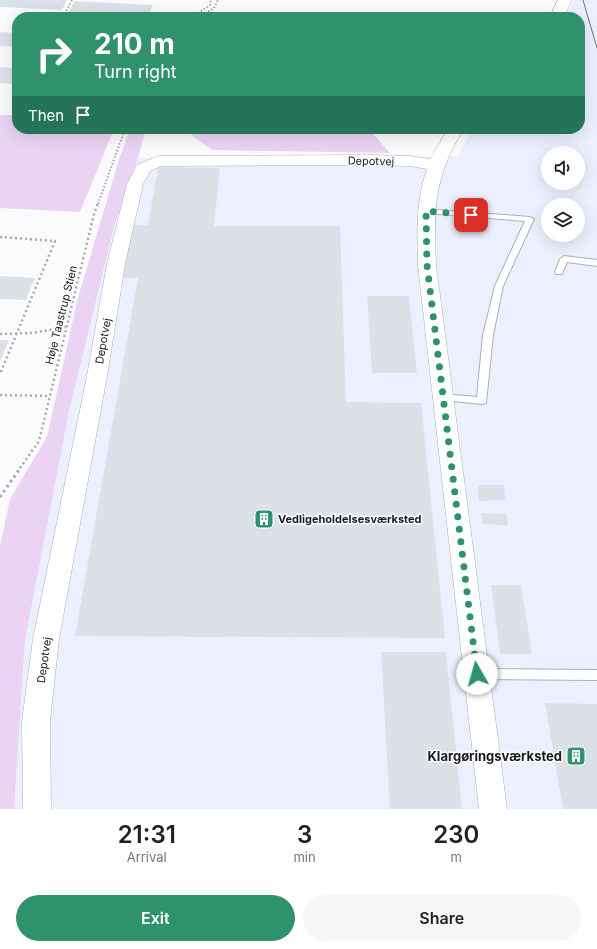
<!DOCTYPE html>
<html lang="en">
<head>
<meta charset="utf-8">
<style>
  body { margin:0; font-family:Inter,sans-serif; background:#f6f6f6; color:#222; height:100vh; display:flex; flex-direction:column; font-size:15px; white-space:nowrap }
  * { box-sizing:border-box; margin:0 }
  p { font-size:13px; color:#767676 }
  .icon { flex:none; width:22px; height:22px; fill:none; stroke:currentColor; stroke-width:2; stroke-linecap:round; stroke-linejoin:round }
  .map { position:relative; height:809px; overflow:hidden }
  .side { display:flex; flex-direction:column; background:#fff; flex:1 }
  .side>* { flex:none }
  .hud { position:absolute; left:12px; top:12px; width:573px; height:122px; border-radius:16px; box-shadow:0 4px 16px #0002; background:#2f926d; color:#fff; overflow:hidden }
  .controls { position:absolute; left:541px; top:146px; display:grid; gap:8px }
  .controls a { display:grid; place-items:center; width:44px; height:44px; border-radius:50%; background:#fff; box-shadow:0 4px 16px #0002; font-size:20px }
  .pin { position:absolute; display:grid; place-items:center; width:34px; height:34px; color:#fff; margin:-17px; border-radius:8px; box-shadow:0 2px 6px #0006 }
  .me { position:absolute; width:44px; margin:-22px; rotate:353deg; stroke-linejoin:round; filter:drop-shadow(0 0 3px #0008) }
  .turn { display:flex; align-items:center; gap:14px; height:84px; padding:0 16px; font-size:18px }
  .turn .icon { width:52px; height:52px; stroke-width:2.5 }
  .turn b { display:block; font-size:28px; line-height:34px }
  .then { display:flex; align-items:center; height:38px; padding:0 16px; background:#0003; gap:8px; font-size:15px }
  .eta { display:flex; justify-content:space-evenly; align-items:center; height:68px; text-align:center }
  .eta b { font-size:24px; font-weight:600; line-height:28px }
  .cta { display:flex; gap:8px; margin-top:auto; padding:8px 16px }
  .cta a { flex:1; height:46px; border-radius:24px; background:#2f926d; color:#fff; font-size:16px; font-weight:600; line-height:46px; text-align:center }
  .cta a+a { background:#f6f6f6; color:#222 }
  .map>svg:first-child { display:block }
  .built { fill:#ecf0fe; fill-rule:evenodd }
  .green { fill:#ebd4f3 }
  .building { fill:#dce1e7 }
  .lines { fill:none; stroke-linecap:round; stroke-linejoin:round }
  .service-casing { stroke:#adafb6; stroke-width:2 }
  .minor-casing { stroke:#adafb6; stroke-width:1 }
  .path-far2 { stroke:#a7a8aa; stroke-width:2; stroke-dasharray:1.5 2; stroke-linecap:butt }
  .path-far1 { stroke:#a7a8aa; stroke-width:2.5; stroke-dasharray:2 3; stroke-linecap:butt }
  .path { stroke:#a7a8aa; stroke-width:3; stroke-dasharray:2.5 3.5; stroke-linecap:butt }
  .service { fill:#fff; fill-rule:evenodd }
  .minor { fill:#fff; fill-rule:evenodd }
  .tram { stroke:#6e6f71; stroke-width:1 }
  .route { stroke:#2f926d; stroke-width:7; stroke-dasharray:0 12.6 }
  .labels { text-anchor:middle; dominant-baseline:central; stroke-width:3; stroke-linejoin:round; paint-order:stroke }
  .street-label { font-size:11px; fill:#18191b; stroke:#fff }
  .poi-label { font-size:11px; font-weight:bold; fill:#18191b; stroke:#fff; text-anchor:start }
  .near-poi-label { font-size:13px; font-weight:bold; fill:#18191b; stroke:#fff; text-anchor:end }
</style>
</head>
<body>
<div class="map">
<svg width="597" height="809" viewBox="0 0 597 809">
  <rect width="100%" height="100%" fill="#fbfbfe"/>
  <path class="built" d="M 574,0 L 597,0 L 597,809 L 14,809 L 25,641 L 69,411 L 114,227 L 138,158 L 457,157 L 473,129 L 580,129 L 580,17 L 567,17 ZM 548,153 L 578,153 L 578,183 L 548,183 ZM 548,205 L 578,205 L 578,235 L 548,235 Z"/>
  <g class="green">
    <polygon points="0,115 17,115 17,129 114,129 80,212 0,208"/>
    <polygon points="130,129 146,129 138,158 114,227 69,411 25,641 14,809 0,809 0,546 10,499 47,437 77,301 120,156"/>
    <polygon points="189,129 369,129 390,153 212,150 189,133"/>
  </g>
  <g class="building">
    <polygon points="0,0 67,0 62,10 0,7"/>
    <polygon points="75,1 153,5 148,17 68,13"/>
    <polygon points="0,32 17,33 17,47 0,46"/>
    <polygon points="0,67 17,68 17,84 0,83"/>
    <polygon points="158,167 220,168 214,226 340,226 346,402 421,403 445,638 75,636 138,278 118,278 129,225 148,225"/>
    <polygon points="0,276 35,278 26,300 0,299"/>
    <polygon points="367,296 409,296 417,373 372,373"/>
    <polygon points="0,340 9,340 0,362"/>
    <polygon points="477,485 504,485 506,500 479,501"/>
    <polygon points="481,513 506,514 508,525 483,524"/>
    <polygon points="491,585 521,585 532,654 500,654"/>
    <polygon points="381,652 446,652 462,809 390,809"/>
    <polygon points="545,703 597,704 597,809 563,809"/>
  </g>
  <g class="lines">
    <g class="service-casing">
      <g id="service">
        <polygon points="423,209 530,217 534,219 503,286 493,335 486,403 482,404 443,400 438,397 443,394 477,397 483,335 495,286 525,221 426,213 422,211"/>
        <polygon points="564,256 597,260 597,266 567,262 562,274 556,274 555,272 560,259"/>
        <polygon points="477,669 597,670 597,680 477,679 473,678 471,674 473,670"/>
      </g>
    </g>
    <g class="minor-casing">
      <g id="minor">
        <polygon points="558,0 572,0 564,17 550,17"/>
        <path d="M 448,129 L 464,129 C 433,177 434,210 436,265 L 507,809 L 479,809 L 418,265 C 417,232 416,200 427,169 L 410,166 L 373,165 L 161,166 L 150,171 L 143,184 L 125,264 L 107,376 L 59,639 L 50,721 L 51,809 L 23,809 L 22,721 L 33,639 L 87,376 L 107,264 L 127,184 L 137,165 L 158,156 L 373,155 L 410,156 L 430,159 Z"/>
      </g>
    </g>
    <g class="path-far2">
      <polyline points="63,17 72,0"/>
      <polyline points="192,17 210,5 211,0"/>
      <polyline points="199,17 214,8 218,0"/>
      <polyline points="98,204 125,129"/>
    </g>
    <g class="path-far1">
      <polyline points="0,237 55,241 0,374"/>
      <polyline points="0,334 32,333 66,327"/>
      <polyline points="0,395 50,396"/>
      <polyline points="20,468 39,441 94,214 98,203"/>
    </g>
    <polyline class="path" points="0,497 21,467"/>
    <use href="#service" class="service"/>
    <use href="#minor" class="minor"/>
    <polyline class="tram" points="583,0 597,48"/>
  </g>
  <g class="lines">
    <polyline class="route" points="471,215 426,211 427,265 477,674"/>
  </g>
  <defs>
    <g id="building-square" transform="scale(1)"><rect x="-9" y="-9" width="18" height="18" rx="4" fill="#2f926d" stroke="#fff"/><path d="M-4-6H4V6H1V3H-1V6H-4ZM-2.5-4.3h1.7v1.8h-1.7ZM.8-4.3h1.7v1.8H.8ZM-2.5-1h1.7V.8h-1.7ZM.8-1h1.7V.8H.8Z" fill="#fff"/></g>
  </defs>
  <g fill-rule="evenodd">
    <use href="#building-square" x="264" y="519"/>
    <use href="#building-square" x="576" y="756"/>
  </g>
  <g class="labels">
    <g class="street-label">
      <text transform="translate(371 161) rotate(1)">Depotvej</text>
      <text transform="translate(61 315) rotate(-76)">Høje Taastrup Stien</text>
      <text transform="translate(103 341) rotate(-80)">Depotvej</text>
      <text transform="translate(44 660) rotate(-82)">Depotvej</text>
    </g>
    <g class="poi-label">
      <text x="278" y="519">Vedligeholdelsesværksted</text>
    </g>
    <g class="near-poi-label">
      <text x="562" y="756">Klargøringsværksted</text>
    </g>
  </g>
</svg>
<div class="controls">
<a><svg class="icon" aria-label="sound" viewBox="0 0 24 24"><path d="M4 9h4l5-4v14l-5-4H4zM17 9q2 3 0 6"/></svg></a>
<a><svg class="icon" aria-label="layers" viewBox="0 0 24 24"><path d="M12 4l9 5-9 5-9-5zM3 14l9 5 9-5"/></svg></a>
</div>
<div class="pin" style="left:471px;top:215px;background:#d93025"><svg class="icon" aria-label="arrive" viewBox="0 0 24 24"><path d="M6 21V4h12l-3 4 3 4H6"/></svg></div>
<svg class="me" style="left:477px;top:674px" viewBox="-20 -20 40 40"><circle r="19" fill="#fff"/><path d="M0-13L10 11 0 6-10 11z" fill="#2f926d"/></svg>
<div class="hud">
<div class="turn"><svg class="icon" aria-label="right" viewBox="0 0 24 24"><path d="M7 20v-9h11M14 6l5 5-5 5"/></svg><div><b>210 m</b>Turn right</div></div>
<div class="then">Then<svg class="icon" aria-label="arrive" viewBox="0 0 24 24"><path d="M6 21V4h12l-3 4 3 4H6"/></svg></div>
</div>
</div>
<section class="side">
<div class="eta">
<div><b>21:31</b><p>Arrival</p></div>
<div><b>3</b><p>min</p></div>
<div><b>230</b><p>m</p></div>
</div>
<div class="cta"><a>Exit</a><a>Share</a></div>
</section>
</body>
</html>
